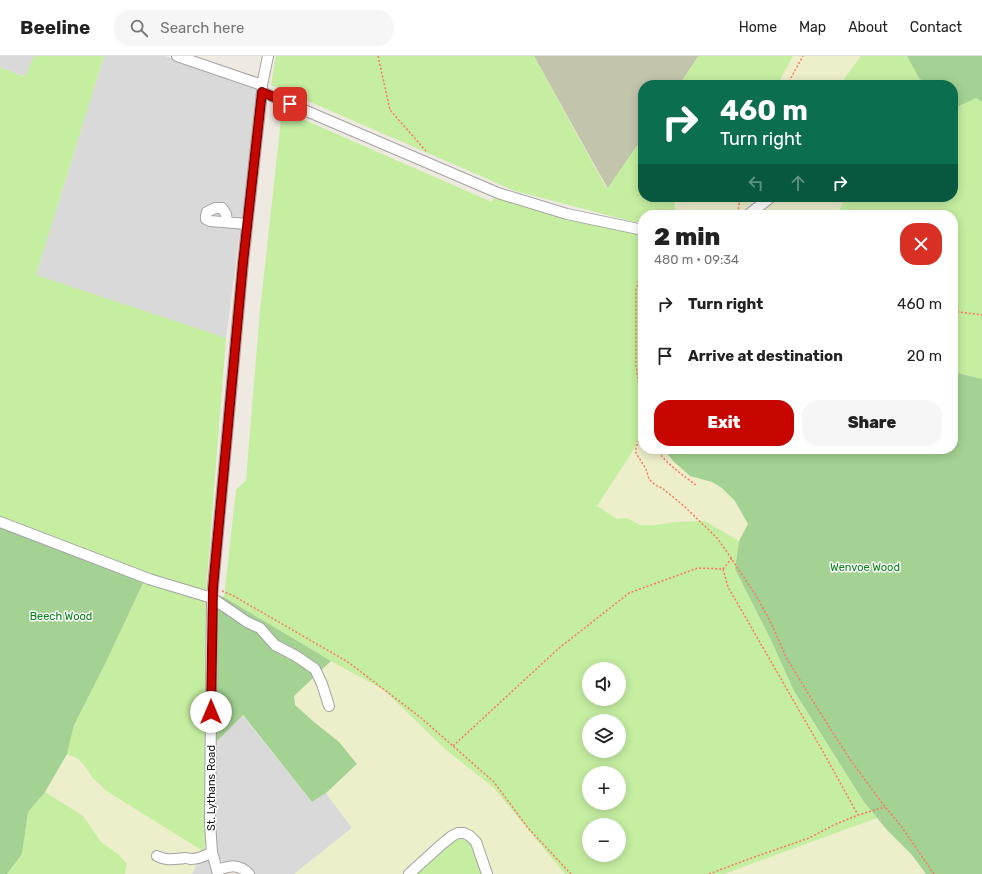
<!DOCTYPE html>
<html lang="en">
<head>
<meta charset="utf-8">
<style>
  body { margin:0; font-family:Rubik,sans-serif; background:#f6f6f6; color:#222; height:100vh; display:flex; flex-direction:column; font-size:15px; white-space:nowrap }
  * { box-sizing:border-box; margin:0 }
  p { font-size:13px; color:#767676 }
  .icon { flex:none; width:22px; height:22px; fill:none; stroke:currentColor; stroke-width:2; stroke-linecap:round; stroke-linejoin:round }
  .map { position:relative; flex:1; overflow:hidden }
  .sheet { position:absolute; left:638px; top:154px; width:320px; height:244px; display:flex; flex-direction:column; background:#fff; border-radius:16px; box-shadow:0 2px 10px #0003 }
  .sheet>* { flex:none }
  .banner { position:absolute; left:638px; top:24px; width:320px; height:122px; border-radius:16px; box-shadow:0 2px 10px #0003; background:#0b6e4f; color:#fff; overflow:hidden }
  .tools { position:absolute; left:582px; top:606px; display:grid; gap:8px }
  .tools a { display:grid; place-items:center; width:44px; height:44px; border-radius:50%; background:#fff; box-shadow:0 2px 10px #0003; font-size:20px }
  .pin { position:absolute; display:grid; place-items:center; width:34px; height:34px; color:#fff; margin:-17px; border-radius:8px; box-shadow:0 2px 6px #0006 }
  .me { position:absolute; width:44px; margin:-22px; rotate:0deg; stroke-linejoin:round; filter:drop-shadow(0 0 3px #0008) }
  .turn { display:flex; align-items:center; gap:14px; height:84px; padding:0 16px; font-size:18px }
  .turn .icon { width:52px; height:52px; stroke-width:2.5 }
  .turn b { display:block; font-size:28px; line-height:34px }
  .lanes { display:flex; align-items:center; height:38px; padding:0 16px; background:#0003; justify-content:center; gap:20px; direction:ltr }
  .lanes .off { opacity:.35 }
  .round { display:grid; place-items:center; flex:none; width:42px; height:42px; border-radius:16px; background:#f6f6f6 }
  .head { display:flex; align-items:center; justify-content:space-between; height:68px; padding:0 16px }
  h1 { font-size:24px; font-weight:800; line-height:30px }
  .action { display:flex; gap:8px; margin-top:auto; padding:8px 16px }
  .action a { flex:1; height:46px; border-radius:16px; background:#c80600; color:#fff; font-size:16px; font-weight:800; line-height:46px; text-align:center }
  .action a+a { background:#f6f6f6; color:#222 }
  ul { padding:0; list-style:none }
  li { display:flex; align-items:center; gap:12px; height:52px; padding:0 16px }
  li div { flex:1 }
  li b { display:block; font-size:15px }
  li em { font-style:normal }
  header { display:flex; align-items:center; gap:24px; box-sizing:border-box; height:56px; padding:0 20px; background:#fff; border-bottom:1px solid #e0e0e0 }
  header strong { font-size:19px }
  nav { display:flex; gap:22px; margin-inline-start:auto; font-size:14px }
  .search { width:280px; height:36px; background:#f6f6f6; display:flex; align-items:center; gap:10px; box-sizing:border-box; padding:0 14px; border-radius:16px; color:#767676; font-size:15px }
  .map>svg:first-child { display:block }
  .residential { fill:#dad9d9 }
  .construction { fill:#c3c4ac }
  .farmland { fill:#ecefca }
  .grass { fill:#c5eea1; fill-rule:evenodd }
  .forest { fill:#a3d292 }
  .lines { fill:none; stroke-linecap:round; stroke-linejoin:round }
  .minor-casing { stroke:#a3a3a3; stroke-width:12 }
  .path { stroke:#ff7661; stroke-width:1.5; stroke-dasharray:2 2; stroke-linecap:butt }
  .minor { stroke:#fff; stroke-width:10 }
  .route-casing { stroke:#820400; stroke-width:10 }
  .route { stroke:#c80600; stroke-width:7 }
  .labels { text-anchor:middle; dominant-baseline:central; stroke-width:3; stroke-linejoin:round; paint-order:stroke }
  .park-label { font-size:11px; fill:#028211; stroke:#fff }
  .street-label { font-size:11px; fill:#1c1c1c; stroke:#fff }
</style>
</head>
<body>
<header>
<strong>Beeline</strong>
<div class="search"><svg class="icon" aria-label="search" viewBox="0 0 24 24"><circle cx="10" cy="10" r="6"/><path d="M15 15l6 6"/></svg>Search here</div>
<nav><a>Home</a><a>Map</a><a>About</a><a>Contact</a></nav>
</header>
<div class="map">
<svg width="982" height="818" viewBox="0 0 982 818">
  <rect width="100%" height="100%" fill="#efeae1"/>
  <g class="residential">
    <polygon points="0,0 34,0 26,21 0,11"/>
    <polygon points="104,0 165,0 259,30 226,282 36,219"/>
    <polygon points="242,659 312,746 326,737 352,772 294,818 252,818 220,804 216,798 213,783 214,688"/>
    <polygon points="211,801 215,818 192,818 199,804"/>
  </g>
  <polygon class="construction" points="534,0 701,0 698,1 679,29 643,29 643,81 608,133"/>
  <g class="farmland">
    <polygon points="793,0 861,0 842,26 848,29 777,29"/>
    <polygon points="691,141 846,141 837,159 676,159 674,145"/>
    <polygon points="643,379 643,393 664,393 673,405 712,426 722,432 735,445 748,468 739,485 705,465 675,466 656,469 640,469 627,462 617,463 597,450"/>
    <polygon points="331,605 384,634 445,693 494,732 565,818 294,818 352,772 326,737 357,708 314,666 295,650 293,640"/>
    <polygon points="67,698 77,702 84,709 93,722 108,736 203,795 192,818 125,818 127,808 119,799 101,786 83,760 45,736"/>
    <polygon points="877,762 887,774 912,799 926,818 724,818"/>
  </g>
  <g class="grass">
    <polygon points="34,0 104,0 36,219 226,282 206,535 171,527 0,463 0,11 25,21"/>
    <polygon points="276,0 534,0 607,133 643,81 643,141 691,141 674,145 676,159 643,159 643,167 634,166 515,135 271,29"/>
    <polygon points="701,0 793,0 777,29 679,29 698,1"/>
    <polygon points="861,0 907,0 919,22 927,29 848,29 842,26"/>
    <polygon points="976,42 982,46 982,323 953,316 953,159 837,159 846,141 953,141 953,53"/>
    <path d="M 282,54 L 492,146 L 496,135 L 643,177 L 643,307 L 639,308 L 643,334 L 643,379 L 597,450 L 617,463 L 627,462 L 640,469 L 656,469 L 675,466 L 705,465 L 739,485 L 735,513 L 770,582 L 794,635 L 864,746 L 877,762 L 724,818 L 565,818 L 494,732 L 445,693 L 384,634 L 331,605 L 224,541 L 236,434 L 246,424 L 260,255 ZM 589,613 L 619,613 L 619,643 L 589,643 ZM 589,665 L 619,665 L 619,695 L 589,695 ZM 589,717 L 619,717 L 619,747 L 589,747 ZM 589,769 L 619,769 L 619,799 L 589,799 Z"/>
    <polygon points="144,525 207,546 206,788 203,795 108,736 93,722 84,709 77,702 67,698 74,669 106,606"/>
    <polygon points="45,736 83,760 101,786 119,799 127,808 125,818 7,818 22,798 28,756"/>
    <polygon points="462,779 471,784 484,818 411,818 453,781"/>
  </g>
  <g class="forest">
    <polygon points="907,0 982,0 982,46 976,42 953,53 953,29 927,29 919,22"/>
    <polygon points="953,316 982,323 982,818 926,818 912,799 887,774 864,746 794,635 770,582 735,513 739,485 748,468 735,445 722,432 712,426 690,420 673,405 664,393 953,393"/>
    <polygon points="0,471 49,491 144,525 106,606 74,669 67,698 45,736 28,756 22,798 7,818 0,818"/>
    <polygon points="215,539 224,541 331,605 294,640 295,649 314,666 339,686 357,708 326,737 312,746 243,659 214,688"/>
  </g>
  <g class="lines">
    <g class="minor-casing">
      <g id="minor">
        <polyline points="177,0 262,29"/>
        <polyline points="262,36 498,137 567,158 643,174"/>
        <polyline points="748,159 771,141"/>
        <polyline points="227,166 226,158 222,152 215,152 207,156 206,160 206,163 210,165 247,168"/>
        <polyline points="0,466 149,523 212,542 247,566 260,572 275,589 296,600 315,613 322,628 329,650"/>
        <path d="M 157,800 C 166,805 175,803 185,802 C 189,802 187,803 191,803 C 199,803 205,800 212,796"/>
        <path d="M 217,814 C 230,810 239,807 249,818"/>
        <polyline points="218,818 212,796 210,767 212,542 243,207 262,36 262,29 268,0"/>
        <polyline points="409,818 442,788 452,780 458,777 464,777 470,780 476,786 487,818"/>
      </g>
    </g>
    <g class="path">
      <polyline points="378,0 390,54 426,95"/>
      <polyline points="787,29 803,0"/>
      <polyline points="738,157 740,141"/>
      <polyline points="643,214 639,223 636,234 636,309 643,355"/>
      <polyline points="953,255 959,256 982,259"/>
      <polyline points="643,373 636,392 636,397 646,413 649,423 655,429 662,432 684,450 717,482 727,496 757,541 772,569 786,601 814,647 849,702 882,747 901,770 934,818"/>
      <path d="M 656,393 C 667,408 681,418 696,429"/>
      <polyline points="723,513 732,502"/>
      <polyline points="222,535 232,539 348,606 420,661 494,726 528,772 571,818"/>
      <polyline points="453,690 558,593 629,537 698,512 723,513 728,531 822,694 858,759"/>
      <polyline points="709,818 746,804 809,782 836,768 858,759 885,751"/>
    </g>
    <use href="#minor" class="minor"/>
  </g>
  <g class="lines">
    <g class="route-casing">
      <polyline id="route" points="211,656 213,532 243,207 262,36 290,48"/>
    </g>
    <use href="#route" class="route"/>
  </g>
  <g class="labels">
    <g class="park-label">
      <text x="865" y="511">Wenvoe Wood</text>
      <text x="61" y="560">Beech Wood</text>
    </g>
    <g class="street-label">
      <text transform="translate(211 732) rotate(-90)">St. Lythans Road</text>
    </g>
  </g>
</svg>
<div class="tools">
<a><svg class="icon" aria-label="sound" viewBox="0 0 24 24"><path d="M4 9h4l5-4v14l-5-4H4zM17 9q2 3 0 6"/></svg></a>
<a><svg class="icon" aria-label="layers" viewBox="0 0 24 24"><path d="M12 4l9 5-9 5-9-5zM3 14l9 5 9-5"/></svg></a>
<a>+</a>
<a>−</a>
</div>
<div class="pin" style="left:290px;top:48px;background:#d93025"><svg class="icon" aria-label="arrive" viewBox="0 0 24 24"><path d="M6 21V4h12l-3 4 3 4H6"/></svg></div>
<svg class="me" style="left:211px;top:656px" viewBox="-20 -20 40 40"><circle r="19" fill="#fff"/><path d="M0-13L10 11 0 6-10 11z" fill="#c80600"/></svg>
<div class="banner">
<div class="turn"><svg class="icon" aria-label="right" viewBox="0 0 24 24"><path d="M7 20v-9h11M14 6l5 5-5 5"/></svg><div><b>460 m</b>Turn right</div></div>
<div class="lanes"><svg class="icon off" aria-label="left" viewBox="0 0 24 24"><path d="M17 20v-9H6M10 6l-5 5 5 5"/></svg><svg class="icon off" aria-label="ahead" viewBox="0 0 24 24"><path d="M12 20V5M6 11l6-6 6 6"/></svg><svg class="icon" aria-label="right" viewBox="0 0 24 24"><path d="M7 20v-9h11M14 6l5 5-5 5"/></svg></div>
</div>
<section class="sheet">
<div class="head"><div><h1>2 min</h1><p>480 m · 09:34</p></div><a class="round" style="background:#d93025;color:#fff"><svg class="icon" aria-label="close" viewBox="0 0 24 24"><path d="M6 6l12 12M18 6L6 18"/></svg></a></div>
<ul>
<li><svg class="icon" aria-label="right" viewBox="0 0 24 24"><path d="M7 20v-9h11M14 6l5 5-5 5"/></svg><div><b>Turn right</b></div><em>460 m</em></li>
<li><svg class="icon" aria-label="arrive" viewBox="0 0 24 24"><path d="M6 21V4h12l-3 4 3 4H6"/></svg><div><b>Arrive at destination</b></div><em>20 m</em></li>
</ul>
<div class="action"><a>Exit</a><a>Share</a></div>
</section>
</div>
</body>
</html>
